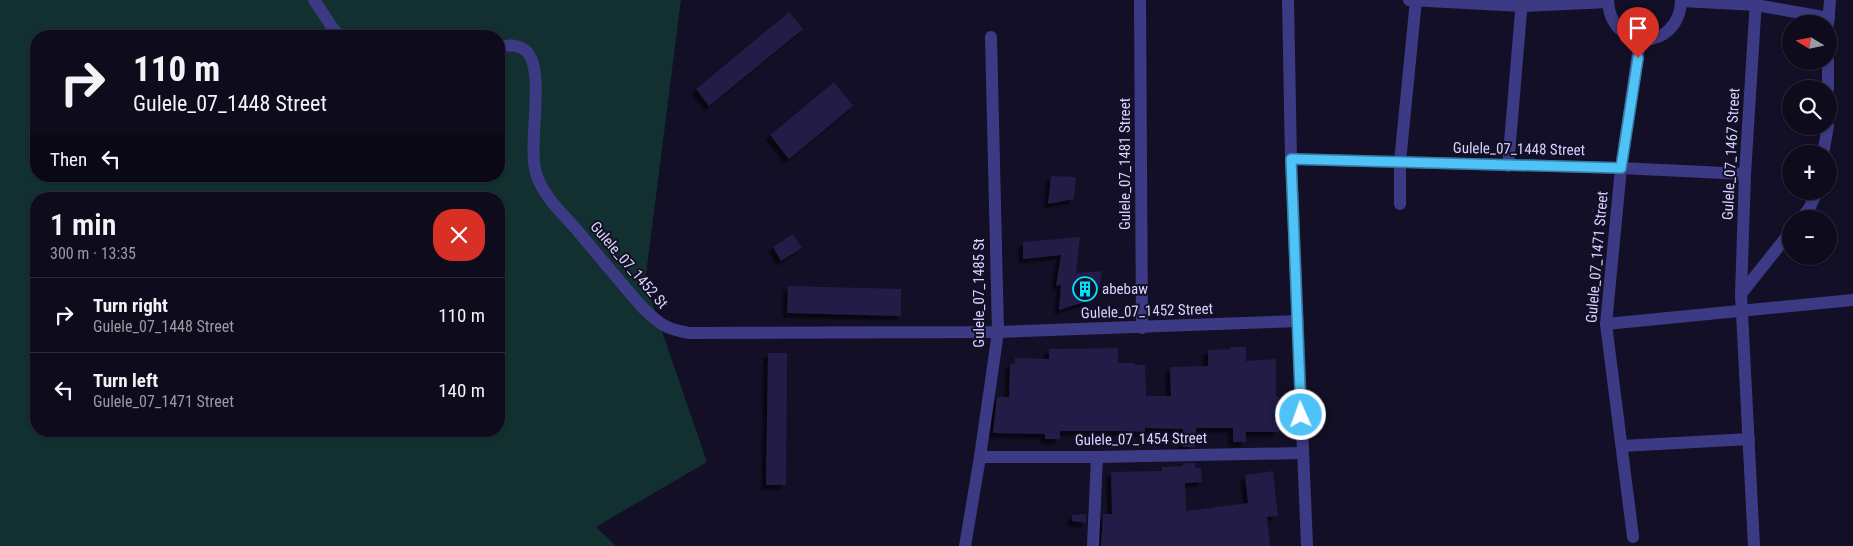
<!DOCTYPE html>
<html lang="en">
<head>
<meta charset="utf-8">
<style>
  body { margin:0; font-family:"Roboto Condensed",sans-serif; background:#171425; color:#f1f3f6; height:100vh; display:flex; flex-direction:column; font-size:19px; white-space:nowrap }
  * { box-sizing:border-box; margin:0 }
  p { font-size:16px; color:#9b9ba3 }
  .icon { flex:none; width:28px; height:28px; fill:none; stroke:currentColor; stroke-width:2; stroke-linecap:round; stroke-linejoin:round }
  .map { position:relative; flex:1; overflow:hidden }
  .panel { position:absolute; left:30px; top:192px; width:475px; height:245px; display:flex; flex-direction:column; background:#0e0b1c; border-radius:20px; box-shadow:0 1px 4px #0004,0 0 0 1px #2e2b3b }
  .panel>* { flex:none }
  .banner { position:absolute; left:30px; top:30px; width:475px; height:152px; border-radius:20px; box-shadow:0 1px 4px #0004,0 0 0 1px #2e2b3b; background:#0e0b1c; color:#f1f3f6; overflow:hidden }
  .needle { width:32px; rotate:280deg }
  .buttons { position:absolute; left:1782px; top:15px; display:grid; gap:10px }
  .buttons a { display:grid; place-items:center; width:55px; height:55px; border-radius:50%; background:#0e0b1c; box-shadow:0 1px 4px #0004,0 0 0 1px #2e2b3b; font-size:25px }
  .pin { position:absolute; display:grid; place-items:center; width:42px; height:42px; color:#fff; margin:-51px -21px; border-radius:50% 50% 50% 0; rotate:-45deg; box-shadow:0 0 5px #0007 }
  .pin .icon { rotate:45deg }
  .me { position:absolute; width:55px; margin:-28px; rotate:358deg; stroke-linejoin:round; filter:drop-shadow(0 0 4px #0008) }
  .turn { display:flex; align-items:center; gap:18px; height:105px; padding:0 20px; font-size:22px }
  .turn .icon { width:65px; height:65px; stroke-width:2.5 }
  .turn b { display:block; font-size:35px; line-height:42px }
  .then { display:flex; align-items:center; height:48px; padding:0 20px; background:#0003; gap:10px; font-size:19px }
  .round { display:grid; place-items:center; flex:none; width:52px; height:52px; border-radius:20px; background:#171425 }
  .headline { display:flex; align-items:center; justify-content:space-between; height:85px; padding:0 20px }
  h1 { font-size:30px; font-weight:600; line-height:38px }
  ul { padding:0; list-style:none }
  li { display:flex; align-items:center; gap:15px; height:75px; padding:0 20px; border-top:1px solid #2e2b3b }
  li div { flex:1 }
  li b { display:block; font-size:19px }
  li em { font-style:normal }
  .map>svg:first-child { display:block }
  .green { fill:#12302f; fill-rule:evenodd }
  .building { fill:#241b47; filter:url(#shadow) }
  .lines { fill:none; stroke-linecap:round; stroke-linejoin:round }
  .minor { stroke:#3d3a85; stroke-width:12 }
  .route-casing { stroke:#337fa1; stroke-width:12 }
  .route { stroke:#4fc3f7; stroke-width:9 }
  .labels { text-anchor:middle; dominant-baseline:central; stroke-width:4; stroke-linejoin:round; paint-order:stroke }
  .street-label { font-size:15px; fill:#d9d4ff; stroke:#130f26 }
  .poi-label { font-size:15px; fill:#d9d4ff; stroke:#130f26; text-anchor:start }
</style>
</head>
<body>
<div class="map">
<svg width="1853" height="546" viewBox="0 0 1853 546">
  <defs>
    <filter id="shadow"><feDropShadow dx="-4.5" dy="4.5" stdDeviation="1" flood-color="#0009"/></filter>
  </defs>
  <rect width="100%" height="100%" fill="#130f26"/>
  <path class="green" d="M 0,0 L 681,0 L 645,282 L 707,462 L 596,527 L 616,546 L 0,546 ZM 36,36 L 499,36 L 499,176 L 36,176 ZM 36,199 L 499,199 L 499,431 L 36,431 Z"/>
  <g class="building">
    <polygon points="789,12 803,29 709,106 696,89"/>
    <polygon points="834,82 853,106 789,159 770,135"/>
    <polygon points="1051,176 1076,177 1074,199 1048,204"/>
    <polygon points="793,234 802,248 781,261 773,247"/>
    <polygon points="1080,237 1076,273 1102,271 1099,288 1089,290 1091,300 1059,310 1061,285 1056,286 1061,255 1023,259 1023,242"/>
    <polygon points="788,286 901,289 901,316 787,313"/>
    <polygon points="1230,347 1246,347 1246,361 1276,359 1276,396 1279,396 1279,432 1246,432 1246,442 1233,442 1233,428 1196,428 1195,447 1183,447 1183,429 1145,428 1145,432 1122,431 1060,431 1060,439 1045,439 1045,434 993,433 997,397 1009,397 1010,364 1015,363 1015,358 1049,359 1049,349 1118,348 1118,363 1135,363 1135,365 1145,365 1146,396 1171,396 1170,367 1208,366 1208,350 1230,349"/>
    <polygon points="768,353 787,353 786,485 766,485"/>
    <polygon points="1183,463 1195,463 1195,468 1201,468 1202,482 1185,483 1186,511 1248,503 1245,475 1273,471 1278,516 1267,517 1270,546 1101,546 1103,514 1112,514 1111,472 1162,471 1162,467 1183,466"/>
    <polygon points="1086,514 1086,523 1072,521 1072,515"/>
  </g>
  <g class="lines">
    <g class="minor">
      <polyline points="314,0 334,30 341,36"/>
      <polyline points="1140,0 1142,328"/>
      <polyline points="1288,0 1291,159 1307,546"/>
      <polyline points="1409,0 1522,6 1608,2"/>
      <path d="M 1608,0 C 1610,53 1680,52 1681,0"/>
      <polyline points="1682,1 1756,5 1829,18"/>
      <polyline points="1828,24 1830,0"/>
      <path d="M 499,47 C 507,45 517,44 525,50 C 547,67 527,145 536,173 C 542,195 562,213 576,229 C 598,255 620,282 643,308 C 659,324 666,329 689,333 L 998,332 L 1298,321"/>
      <polyline points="1828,61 1828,89"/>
      <polyline points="1823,154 1828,126"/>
      <polyline points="1291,159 1621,168 1745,174"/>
      <polyline points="1508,166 1522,0"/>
      <polyline points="1400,204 1400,162 1416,0"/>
      <polyline points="1801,219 1810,207 1817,191"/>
      <polyline points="1741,294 1791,231"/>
      <polyline points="1606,324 1853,300"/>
      <polyline points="1622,446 1749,439"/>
      <polyline points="980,457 1097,457 1303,453"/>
      <polyline points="1633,537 1606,324 1621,168 1640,40"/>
      <polyline points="965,546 980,457 998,332 991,37"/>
      <polyline points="1093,546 1097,457"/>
      <polyline points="1754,546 1741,294 1745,174 1756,0"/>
    </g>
  </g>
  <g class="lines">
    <g class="route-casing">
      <polyline id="route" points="1301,415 1291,159 1621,168 1638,58"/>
    </g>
    <use href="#route" class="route"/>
  </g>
  <defs>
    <g id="building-ring" transform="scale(1.25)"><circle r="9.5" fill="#130f26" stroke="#00e5ff" stroke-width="1.5"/><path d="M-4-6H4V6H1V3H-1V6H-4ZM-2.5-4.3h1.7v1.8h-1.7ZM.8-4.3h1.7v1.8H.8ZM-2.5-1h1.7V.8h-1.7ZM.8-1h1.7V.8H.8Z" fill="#00e5ff"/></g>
  </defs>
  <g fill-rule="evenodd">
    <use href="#building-ring" x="1085" y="289"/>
  </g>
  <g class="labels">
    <g class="street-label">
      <text transform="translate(1519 149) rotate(1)">Gulele_07_1448 Street</text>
      <text transform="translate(1731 154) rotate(-87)">Gulele_07_1467 Street</text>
      <text transform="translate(1125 164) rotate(-90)">Gulele_07_1481 Street</text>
      <text transform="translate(1597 257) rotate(-85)">Gulele_07_1471 Street</text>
      <text transform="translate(629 265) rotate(49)">Gulele_07_1452 St</text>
      <text transform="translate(979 293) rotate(-90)">Gulele_07_1485 St</text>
      <text transform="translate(1147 311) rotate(-2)">Gulele_07_1452 Street</text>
      <text transform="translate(1141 439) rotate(-1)">Gulele_07_1454 Street</text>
    </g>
    <g class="poi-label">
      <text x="1102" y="289">abebaw</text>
    </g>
  </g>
</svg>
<div class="buttons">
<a><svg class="needle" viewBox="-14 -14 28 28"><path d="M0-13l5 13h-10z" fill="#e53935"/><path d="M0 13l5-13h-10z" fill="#9b9ba3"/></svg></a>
<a><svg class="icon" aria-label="search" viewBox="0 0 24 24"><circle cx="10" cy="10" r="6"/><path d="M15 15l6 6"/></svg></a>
<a>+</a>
<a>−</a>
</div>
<div class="pin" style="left:1638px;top:58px;background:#d93025"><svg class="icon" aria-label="arrive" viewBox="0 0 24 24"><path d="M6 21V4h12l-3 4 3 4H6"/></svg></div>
<svg class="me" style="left:1301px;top:415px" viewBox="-20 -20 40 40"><circle r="17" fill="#4fc3f7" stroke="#fff" stroke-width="3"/><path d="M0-11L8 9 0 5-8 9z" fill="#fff"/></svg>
<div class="banner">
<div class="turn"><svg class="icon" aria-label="right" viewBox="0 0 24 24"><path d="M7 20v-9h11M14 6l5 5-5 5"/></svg><div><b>110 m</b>Gulele_07_1448 Street</div></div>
<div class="then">Then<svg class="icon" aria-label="left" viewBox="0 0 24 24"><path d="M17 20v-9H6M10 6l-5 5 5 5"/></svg></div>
</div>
<section class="panel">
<div class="headline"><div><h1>1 min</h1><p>300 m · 13:35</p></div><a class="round" style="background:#d93025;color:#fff"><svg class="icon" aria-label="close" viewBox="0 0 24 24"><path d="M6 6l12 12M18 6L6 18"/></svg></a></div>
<ul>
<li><svg class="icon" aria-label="right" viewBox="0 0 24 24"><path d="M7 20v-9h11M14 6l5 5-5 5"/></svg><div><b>Turn right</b><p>Gulele_07_1448 Street</p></div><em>110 m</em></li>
<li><svg class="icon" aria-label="left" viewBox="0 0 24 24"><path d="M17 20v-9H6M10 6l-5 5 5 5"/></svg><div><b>Turn left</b><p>Gulele_07_1471 Street</p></div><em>140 m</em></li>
</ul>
</section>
</div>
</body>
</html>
